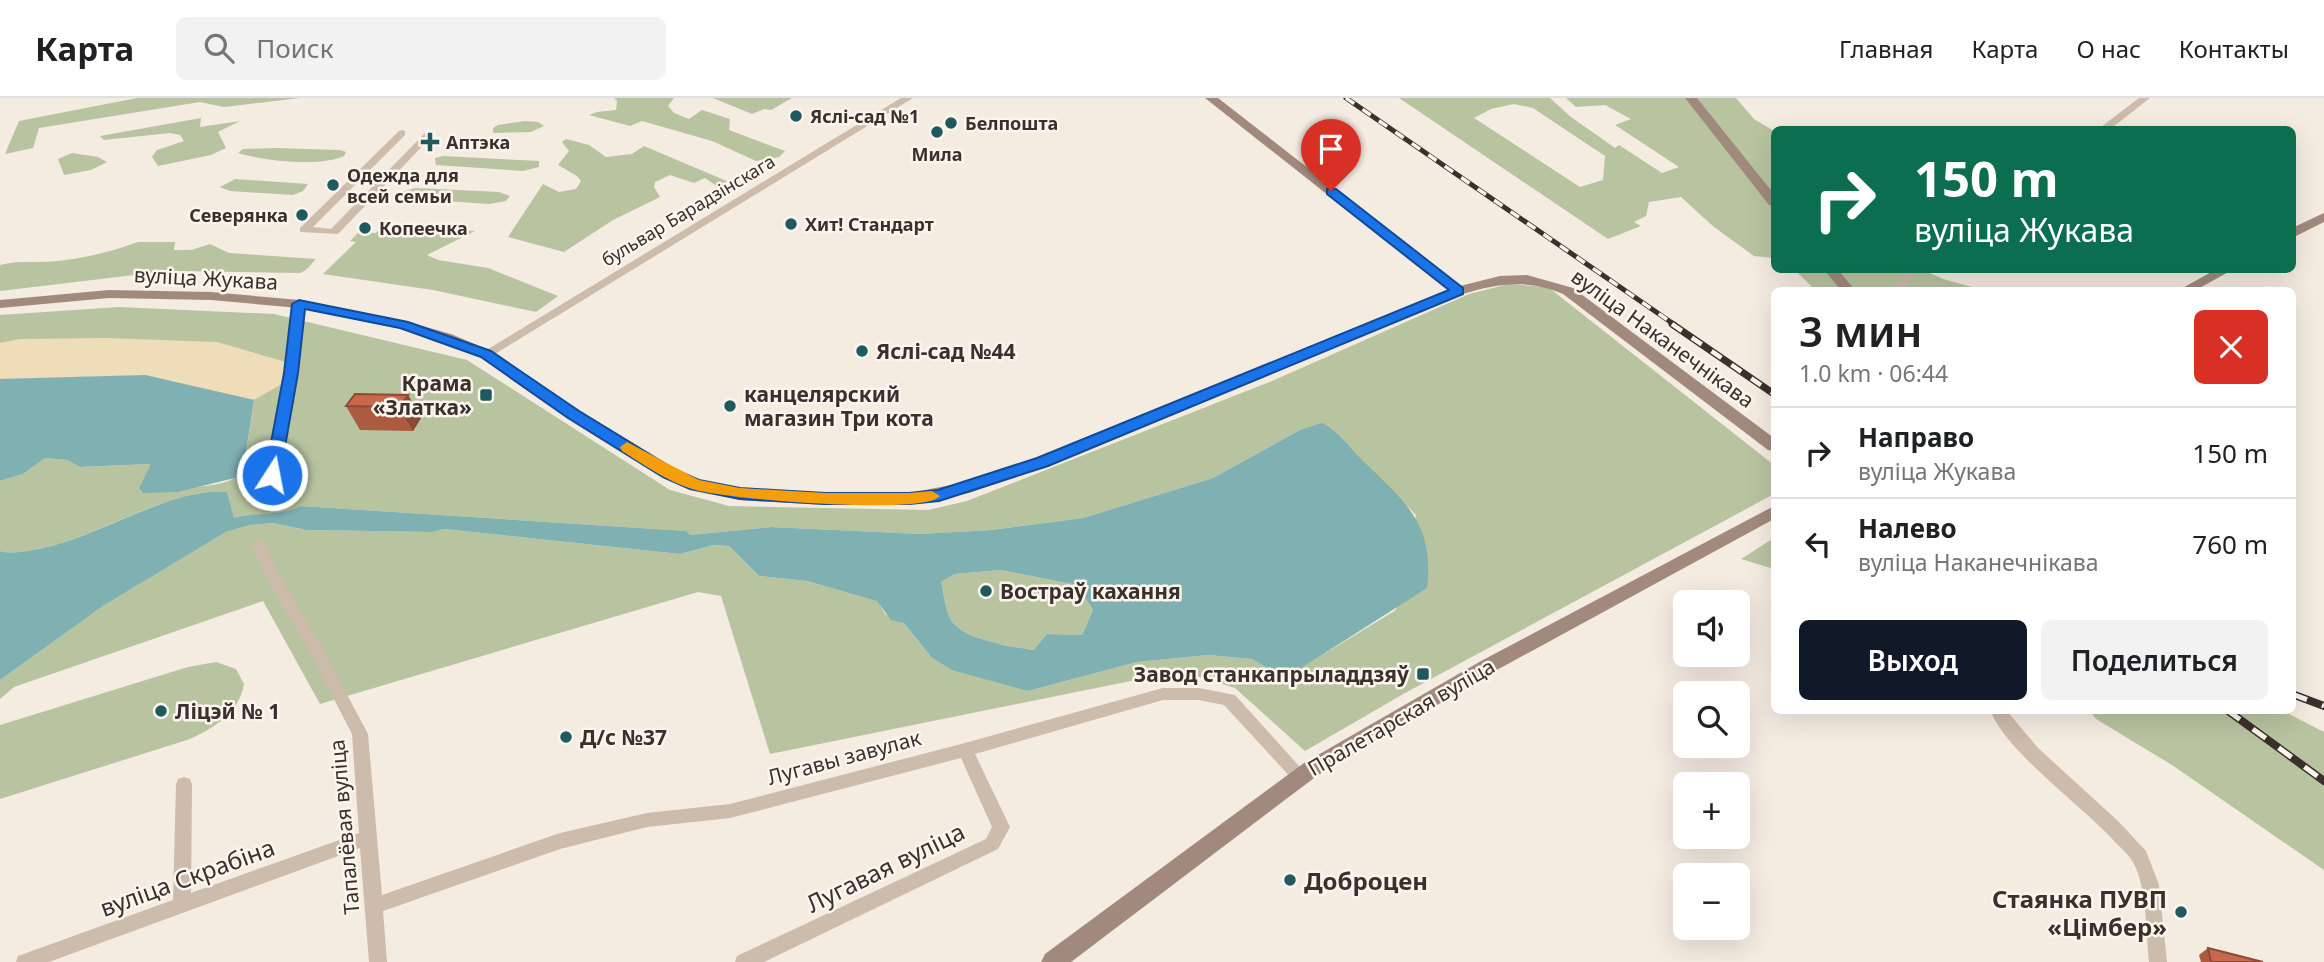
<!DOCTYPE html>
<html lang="ru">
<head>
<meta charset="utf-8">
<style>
  body { margin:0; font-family:"Noto Sans",sans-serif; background:#f2f2f2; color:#202124; height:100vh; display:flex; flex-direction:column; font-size:26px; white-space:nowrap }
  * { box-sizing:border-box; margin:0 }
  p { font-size:23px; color:#757577 }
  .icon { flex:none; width:38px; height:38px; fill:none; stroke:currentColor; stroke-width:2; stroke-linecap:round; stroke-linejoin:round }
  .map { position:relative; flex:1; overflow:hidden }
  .drawer { position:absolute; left:1771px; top:189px; width:525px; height:427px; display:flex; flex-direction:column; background:#fff; border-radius:10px; box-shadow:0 7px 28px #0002 }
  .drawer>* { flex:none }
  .hud { position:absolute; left:1771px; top:28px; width:525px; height:147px; border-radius:10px; box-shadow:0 7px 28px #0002; background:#0b6e4f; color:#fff; overflow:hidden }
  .tools { position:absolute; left:1673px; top:492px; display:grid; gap:14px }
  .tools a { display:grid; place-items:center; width:77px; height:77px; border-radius:10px; background:#fff; box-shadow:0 7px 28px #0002; font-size:35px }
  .pin { position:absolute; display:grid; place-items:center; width:60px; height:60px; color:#fff; margin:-72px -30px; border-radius:50% 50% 50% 0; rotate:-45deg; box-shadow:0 0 7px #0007 }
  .pin .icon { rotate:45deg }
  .me { position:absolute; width:77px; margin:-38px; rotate:11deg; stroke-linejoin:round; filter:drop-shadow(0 0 5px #0008) }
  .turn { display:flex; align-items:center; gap:24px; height:147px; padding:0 28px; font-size:32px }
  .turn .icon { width:91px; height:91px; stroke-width:2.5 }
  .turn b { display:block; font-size:49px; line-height:60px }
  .round { display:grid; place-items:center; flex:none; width:74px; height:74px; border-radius:10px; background:#f2f2f2 }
  .summary { display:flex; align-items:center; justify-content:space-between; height:119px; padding:0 28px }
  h1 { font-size:42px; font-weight:600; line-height:52px }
  .action { display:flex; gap:14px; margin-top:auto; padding:14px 28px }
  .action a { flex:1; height:80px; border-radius:10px; background:#111827; color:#fff; font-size:28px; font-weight:600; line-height:80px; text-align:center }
  .action a+a { background:#f2f2f2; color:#202124 }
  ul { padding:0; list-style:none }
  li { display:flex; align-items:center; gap:21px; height:91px; padding:0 28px; border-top:2px solid #e0e0e0 }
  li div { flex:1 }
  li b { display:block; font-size:26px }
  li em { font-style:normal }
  header { display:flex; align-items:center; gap:42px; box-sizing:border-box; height:98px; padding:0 35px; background:#fff; border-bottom:2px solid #e0e0e0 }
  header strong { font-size:33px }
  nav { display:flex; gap:38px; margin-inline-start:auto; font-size:24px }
  .search { width:490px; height:63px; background:#f2f2f2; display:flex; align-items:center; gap:18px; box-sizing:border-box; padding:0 24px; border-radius:10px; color:#757577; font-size:26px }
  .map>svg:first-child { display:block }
  .green { fill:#b8c4a0; fill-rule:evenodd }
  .sand { fill:#efdcb8 }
  .water { fill:#7fb0b2; fill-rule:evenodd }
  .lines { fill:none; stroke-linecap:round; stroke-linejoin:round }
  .street { fill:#cdbbac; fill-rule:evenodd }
  .secondary { fill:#a18a7d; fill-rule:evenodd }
  .rail-far2-casing { stroke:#3b302b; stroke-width:5 }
  .rail-far1-casing { stroke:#3b302b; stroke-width:7 }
  .rail-casing { stroke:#3b302b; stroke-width:8 }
  .rail-far2 { stroke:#fbf5ee; stroke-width:3.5; stroke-dasharray:10; stroke-linecap:butt }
  .rail-far1 { stroke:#fbf5ee; stroke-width:4.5; stroke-dasharray:12; stroke-linecap:butt }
  .rail { stroke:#fbf5ee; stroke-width:5; stroke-dasharray:16; stroke-linecap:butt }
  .wall { fill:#ac5a40 }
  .shaded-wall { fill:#8c4a34 }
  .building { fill:#c8694b; stroke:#8c4a34; stroke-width:2 }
  .route { fill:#1a73e8; stroke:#114b97; stroke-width:2 }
  .slow { fill:#f59e0b }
  .poi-dot { fill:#1f5a5e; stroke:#fbf5ee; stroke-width:2.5 }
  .labels { text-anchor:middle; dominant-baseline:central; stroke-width:5; stroke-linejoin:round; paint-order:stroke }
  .far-poi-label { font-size:18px; font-weight:bold; fill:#3b302b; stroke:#fbf5ee; text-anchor:start }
  .far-street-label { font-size:18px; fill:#3b302b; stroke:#fbf5ee }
  .street-label { font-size:21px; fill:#3b302b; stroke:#fbf5ee }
  .poi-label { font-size:21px; font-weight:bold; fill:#3b302b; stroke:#fbf5ee; text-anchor:start }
  .near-street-label { font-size:24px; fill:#3b302b; stroke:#fbf5ee }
  .near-poi-label { font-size:24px; font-weight:bold; fill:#3b302b; stroke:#fbf5ee; text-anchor:start }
</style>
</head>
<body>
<header>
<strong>Карта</strong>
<div class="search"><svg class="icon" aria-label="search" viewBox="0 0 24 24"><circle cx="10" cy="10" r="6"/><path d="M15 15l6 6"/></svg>Поиск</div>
<nav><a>Главная</a><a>Карта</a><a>О нас</a><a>Контакты</a></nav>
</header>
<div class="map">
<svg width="2324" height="864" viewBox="0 0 2324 864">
  <rect width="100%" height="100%" fill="#f4ebe1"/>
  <g class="green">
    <polygon points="137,0 300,0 224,9 200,4 39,30 33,50 5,56 19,23"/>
    <polygon points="614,0 674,0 668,8 674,15 689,21 702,12 730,21 729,32 785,53 779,59 756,63 712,43 642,23 630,28 589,17 597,14 616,12 617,3"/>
    <polygon points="713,0 792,0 771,12 764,11 752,16"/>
    <path d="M 1399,0 L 1550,0 L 1571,19 L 1615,50 L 1619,47 L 1662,75 L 1679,69 L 1615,27 L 1631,21 L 1605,7 L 1576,9 L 1566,0 L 1736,0 L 1754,21 L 1774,33 L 1774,160 L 1754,158 L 1714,129 L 1681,99 L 1649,104 L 1646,118 L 1634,124 L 1641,128 L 1608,141 ZM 1514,6 L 1533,10 L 1605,58 L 1603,82 L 1580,89 L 1474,20 L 1491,11 Z"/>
    <polygon points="201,20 200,29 240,23 218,34 226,50 211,57 158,68 152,59 157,52 184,43 180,37 170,35 104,42 100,38"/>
    <polygon points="525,23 538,24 544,28 531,34 493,35 493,30 498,27"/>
    <polygon points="566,41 589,47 606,59 632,56 644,48 736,87 724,93 705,80 694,85 670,77 655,84 654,89 660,99 613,122 564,154 508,139 543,86 559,94 576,91 581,83 577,78 558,67 569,53 562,44"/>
    <path d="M 276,50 L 340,52 L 346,54 L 344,58 C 322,69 263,63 238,55 L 243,51 Z"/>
    <polygon points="72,55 98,59 107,64 91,72 64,77 58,61"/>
    <polygon points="443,58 539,63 539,69 523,73 436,67 435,60"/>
    <polygon points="235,81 308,86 303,93 293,97 230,93 220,89"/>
    <polygon points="415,90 499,94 510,98 506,103 489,106 402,100 402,94"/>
    <polygon points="383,127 475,133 427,157 438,162 488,170 558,198 536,214 433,192 323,176 356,144 350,143 359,134 376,135"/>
    <path d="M 138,144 L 175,144 L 174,152 L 191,152 L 210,146 L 229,155 L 316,161 L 306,172 L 300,175 L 168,173 L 0,193 L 0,167 C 15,163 24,164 38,164 C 70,164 108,155 138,144 Z"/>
    <polygon points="1795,172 1923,172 1943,181 1983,192 1815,192"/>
    <path d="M 1509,186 L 1548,189 L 1774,367 L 1774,396 L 1405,595 L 1305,653 L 1235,590 L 1180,573 L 770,656 L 721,498 L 698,494 L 320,606 L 263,503 L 14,589 L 0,601 L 0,582 L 103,508 L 226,434 L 250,427 L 273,425 L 306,432 L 432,434 L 444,431 L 680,456 L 714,447 L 729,448 L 759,478 L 807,483 L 878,503 L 885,516 L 904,525 L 931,559 L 1028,593 L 1137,564 L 1208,557 L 1252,561 L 1279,577 L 1291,576 L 1396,512 L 1416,417 L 1327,328 L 1300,332 L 1213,380 L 1083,420 L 991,432 L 920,436 L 771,429 L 690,437 L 685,433 L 301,408 C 279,418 257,414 234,421 L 227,394 C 173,387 91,444 32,452 C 21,454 11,456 0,453 L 0,383 L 23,376 L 45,360 L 67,362 L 80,369 L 152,366 L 139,390 C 164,389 228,394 243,373 L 254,303 L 145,277 L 0,281 L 0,217 L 119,209 L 274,216 L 467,262 L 670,392 L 729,408 L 928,412 L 967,403 L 1272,283 L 1469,196 Z"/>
    <polygon points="1774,440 1774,471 1741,461"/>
    <path d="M 1000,472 L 1077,487 L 1093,512 L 1082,537 L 1047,536 L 1035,552 C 1013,549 963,542 951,522 C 945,512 944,496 941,484 L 955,476 Z"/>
    <path d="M 216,564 L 236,571 L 244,586 C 239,615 213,631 187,642 L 0,701 L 0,627 L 188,569 Z"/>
    <polygon points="2090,613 2283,613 2324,634 2324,772 2172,667 2096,621"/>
  </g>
  <polygon class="sand" points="106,240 217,244 286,264 282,286 254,302 145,277 0,281 0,245 20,241"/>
  <g class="water">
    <polygon points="145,277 254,302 243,373 239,379 177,394 143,395 139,390 151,366 80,369 67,362 45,360 23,376 0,383 0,281"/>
    <path d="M 1322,325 C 1337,332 1350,350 1362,362 C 1404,403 1435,425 1427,490 L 1292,576 L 1279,577 L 1252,561 L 1208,557 L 1137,564 L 1028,593 L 952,572 L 931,559 L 904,525 L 891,522 L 877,503 L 807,483 L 759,478 L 729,448 L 714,447 L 680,456 L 444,431 L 432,434 L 306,432 L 273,425 L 250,427 L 226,434 L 103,508 L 0,582 L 0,453 C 11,456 21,454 32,452 C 92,444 171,388 227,394 L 234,420 C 257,414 279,418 301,408 L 686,433 L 690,437 L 771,429 L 920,436 L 991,432 L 1083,420 L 1213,380 L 1300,332 ZM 1000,472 L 1077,487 L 1093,512 L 1082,537 L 1047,536 L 1034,552 C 1013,549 963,542 951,522 C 945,512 944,495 941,484 L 955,476 Z"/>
  </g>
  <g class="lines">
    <g class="street">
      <polygon points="901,0 913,0 490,259 482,259 480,256"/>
      <polygon points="2139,0 2150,0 2109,32 2097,32"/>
      <polygon points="402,32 405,33 405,37 313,129 331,131 426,34 434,36 338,136 300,134 300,130 399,33"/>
      <polygon points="1908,172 1920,172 1902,192 1891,192"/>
      <polygon points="299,203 305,206 297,275 280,377 273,382 266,377 285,275 293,206"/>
      <polygon points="259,441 266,446 275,470 316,538 368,636 382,797 560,735 647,715 730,706 965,645 1163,590 1199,590 1235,597 1308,678 1306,683 1300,685 1294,683 1224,607 1199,602 1163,602 975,656 1010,729 998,751 764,864 735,864 737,858 986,741 992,729 961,660 730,720 647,729 560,751 383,813 387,864 369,864 360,750 49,864 16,864 18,858 173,802 176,686 178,681 184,679 190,681 192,686 191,795 359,735 352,636 305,545 261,471 252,446"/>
      <path d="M 1990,612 L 2006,612 L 2038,650 L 2118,723 L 2146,753 L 2159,787 L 2167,864 L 2149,864 C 2146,835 2147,789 2133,764 C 2129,757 2121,750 2115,744 C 2083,708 2006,654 1990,612 Z"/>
    </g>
    <g class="secondary">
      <path d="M 1205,0 L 1218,0 L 1460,188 L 1500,178 L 1527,177 L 1573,190 L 1774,340 L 1774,353 L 1768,352 L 1563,196 C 1529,181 1498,185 1463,196 L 1048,368 L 969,395 L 909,407 L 825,407 L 740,402 L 689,391 L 663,379 L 567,320 L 481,259 L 441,242 L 401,231 L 299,210 L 211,202 L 109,200 L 0,210 L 0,202 L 109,192 L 211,194 L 299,202 L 408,224 L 451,236 L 491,253 L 579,312 L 675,371 L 699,382 L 740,390 L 825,395 L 909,395 L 967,384 L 1036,360 L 1448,192 Z"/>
      <polygon points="1685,0 1697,0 1774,96 1774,108 1769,107"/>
      <polygon points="2324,115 2324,124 2292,140 2292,130"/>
      <polygon points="1824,172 1838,172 1855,192 1841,192"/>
      <polygon points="2215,172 2232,172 2196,192 2179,192"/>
      <polygon points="1774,408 1774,421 1495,573 1318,677 1071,864 1041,864 1045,856 1304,665 1481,563"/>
    </g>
    <g class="rail-far2-casing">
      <polyline id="rail-far2" points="1346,0 1675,227"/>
    </g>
    <g class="rail-far1-casing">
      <polyline id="rail-far1" points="1672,226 1774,296"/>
    </g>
    <g class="rail-casing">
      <g id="rail">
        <polyline points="2292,596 2324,608"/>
        <polyline points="2227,612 2324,683"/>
      </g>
    </g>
    <use href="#rail-far2" class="rail-far2"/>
    <use href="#rail-far1" class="rail-far1"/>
    <use href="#rail" class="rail"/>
  </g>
  <g class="wall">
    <polygon points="408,297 421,320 413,333 360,332 346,308"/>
    <polygon points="2208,850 2263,864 2201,864 2199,857"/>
  </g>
  <polygon class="shaded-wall" points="408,297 421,320 413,333 399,309"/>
  <g class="building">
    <polygon points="355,296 408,297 399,309 346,308"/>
    <polygon points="2208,850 2263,864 2211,864"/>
  </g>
  <polygon class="route" points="1327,91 1336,91 1463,190 1463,196 1048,368 939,403 909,406 825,406 740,401 690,391 663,379 568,320 481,259 400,230 305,211 298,275 280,377 272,382 265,377 284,275 292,206 299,202 408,224 491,253 579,313 674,371 699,382 740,390 825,395 909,395 938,392 1037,360 1449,192 1327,96"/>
  <path class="slow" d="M 627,344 L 699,382 L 740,390 L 825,395 L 909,395 L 932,393 L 940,398 C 925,418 723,401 692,391 C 667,383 644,367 622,353 L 620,349 Z"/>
  <g class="poi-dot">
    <circle cx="796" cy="18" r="7"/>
    <circle cx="951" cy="25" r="7"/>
    <circle cx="937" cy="34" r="7"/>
    <path d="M426.5 33.5h7v7h7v7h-7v7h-7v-7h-7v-7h7z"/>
    <circle cx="333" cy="87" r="7"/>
    <circle cx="302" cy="117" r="7"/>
    <circle cx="791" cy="126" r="7"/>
    <circle cx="365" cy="130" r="7"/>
    <circle cx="862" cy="253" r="7"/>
    <rect x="479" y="290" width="14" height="14" rx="3.5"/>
    <circle cx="730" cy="308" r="7"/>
    <circle cx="986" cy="493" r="7"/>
    <rect x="1416" y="569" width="14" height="14" rx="3.5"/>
    <circle cx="161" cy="613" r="7"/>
    <circle cx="566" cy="639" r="7"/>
    <circle cx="1290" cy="782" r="7"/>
    <circle cx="2181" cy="814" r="7"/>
  </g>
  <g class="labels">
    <g class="far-poi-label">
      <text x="810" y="18">Яслі-сад №1</text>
      <text x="965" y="25">Белпошта</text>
      <text x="446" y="44">Аптэка</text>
      <text x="937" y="56" text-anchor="middle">Мила</text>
      <text x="347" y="77">Одежда для<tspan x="347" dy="21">всей семьи</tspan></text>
      <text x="288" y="117" text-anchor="end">Северянка</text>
      <text x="805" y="126">Хит! Стандарт</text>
      <text x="379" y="130">Копеечка</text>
    </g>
    <g class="far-street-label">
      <text transform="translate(688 112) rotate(-31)">бульвар Барадзінскага</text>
    </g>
    <g class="street-label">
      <text transform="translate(206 180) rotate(3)">вуліца Жукава</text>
      <text transform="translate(1663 240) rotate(36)">вуліца Наканечнікава</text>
      <text transform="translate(1401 619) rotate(-30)">Пралетарская вуліца</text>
      <text transform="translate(844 659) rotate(-15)">Лугавы завулак</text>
      <text transform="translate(344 729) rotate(-95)">Тапалёвая вуліца</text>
    </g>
    <g class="poi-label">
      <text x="876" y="253">Яслі-сад №44</text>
      <text x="472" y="285" text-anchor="end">Крама<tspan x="472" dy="24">«Златка»</tspan></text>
      <text x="744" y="296">канцелярский<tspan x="744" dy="24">магазин Три кота</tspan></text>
      <text x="1000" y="493">Востраў кахання</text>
      <text x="1409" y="576" text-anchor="end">Завод станкапрыладдзяў</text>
      <text x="175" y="613">Ліцэй № 1</text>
      <text x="580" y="639">Д/с №37</text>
    </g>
    <g class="near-street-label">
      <text transform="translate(885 769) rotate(-26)">Лугавая вуліца</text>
      <text transform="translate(187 779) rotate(-20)">вуліца Скрабіна</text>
    </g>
    <g class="near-poi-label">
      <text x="1304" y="782">Доброцен</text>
      <text x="2167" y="800" text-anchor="end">Стаянка ПУВП<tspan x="2167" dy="28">«Цімбер»</tspan></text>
    </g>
  </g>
</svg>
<div class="tools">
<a><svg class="icon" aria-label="sound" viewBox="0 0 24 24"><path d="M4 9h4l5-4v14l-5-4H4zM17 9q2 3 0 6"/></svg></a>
<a><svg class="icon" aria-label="search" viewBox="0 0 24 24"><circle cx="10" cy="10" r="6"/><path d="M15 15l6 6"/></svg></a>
<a>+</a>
<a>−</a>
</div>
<div class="pin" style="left:1331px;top:93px;background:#d93025"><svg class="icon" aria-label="arrive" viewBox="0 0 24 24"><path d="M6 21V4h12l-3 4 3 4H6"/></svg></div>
<svg class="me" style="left:272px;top:377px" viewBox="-20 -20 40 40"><circle r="17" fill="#1a73e8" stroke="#fff" stroke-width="3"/><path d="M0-11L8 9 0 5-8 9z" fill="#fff"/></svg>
<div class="hud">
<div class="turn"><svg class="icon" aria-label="right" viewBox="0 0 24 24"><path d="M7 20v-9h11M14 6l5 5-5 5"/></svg><div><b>150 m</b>вуліца Жукава</div></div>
</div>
<section class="drawer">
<div class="summary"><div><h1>3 мин</h1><p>1.0 km · 06:44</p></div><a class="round" style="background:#d93025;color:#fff"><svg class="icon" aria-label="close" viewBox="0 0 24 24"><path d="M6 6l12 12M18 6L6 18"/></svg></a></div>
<ul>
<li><svg class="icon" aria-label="right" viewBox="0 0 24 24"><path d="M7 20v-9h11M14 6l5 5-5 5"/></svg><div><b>Направо</b><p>вуліца Жукава</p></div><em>150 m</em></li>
<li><svg class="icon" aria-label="left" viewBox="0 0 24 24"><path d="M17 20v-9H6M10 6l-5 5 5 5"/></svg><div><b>Налево</b><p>вуліца Наканечнікава</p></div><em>760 m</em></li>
</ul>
<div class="action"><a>Выход</a><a>Поделиться</a></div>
</section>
</div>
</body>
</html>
